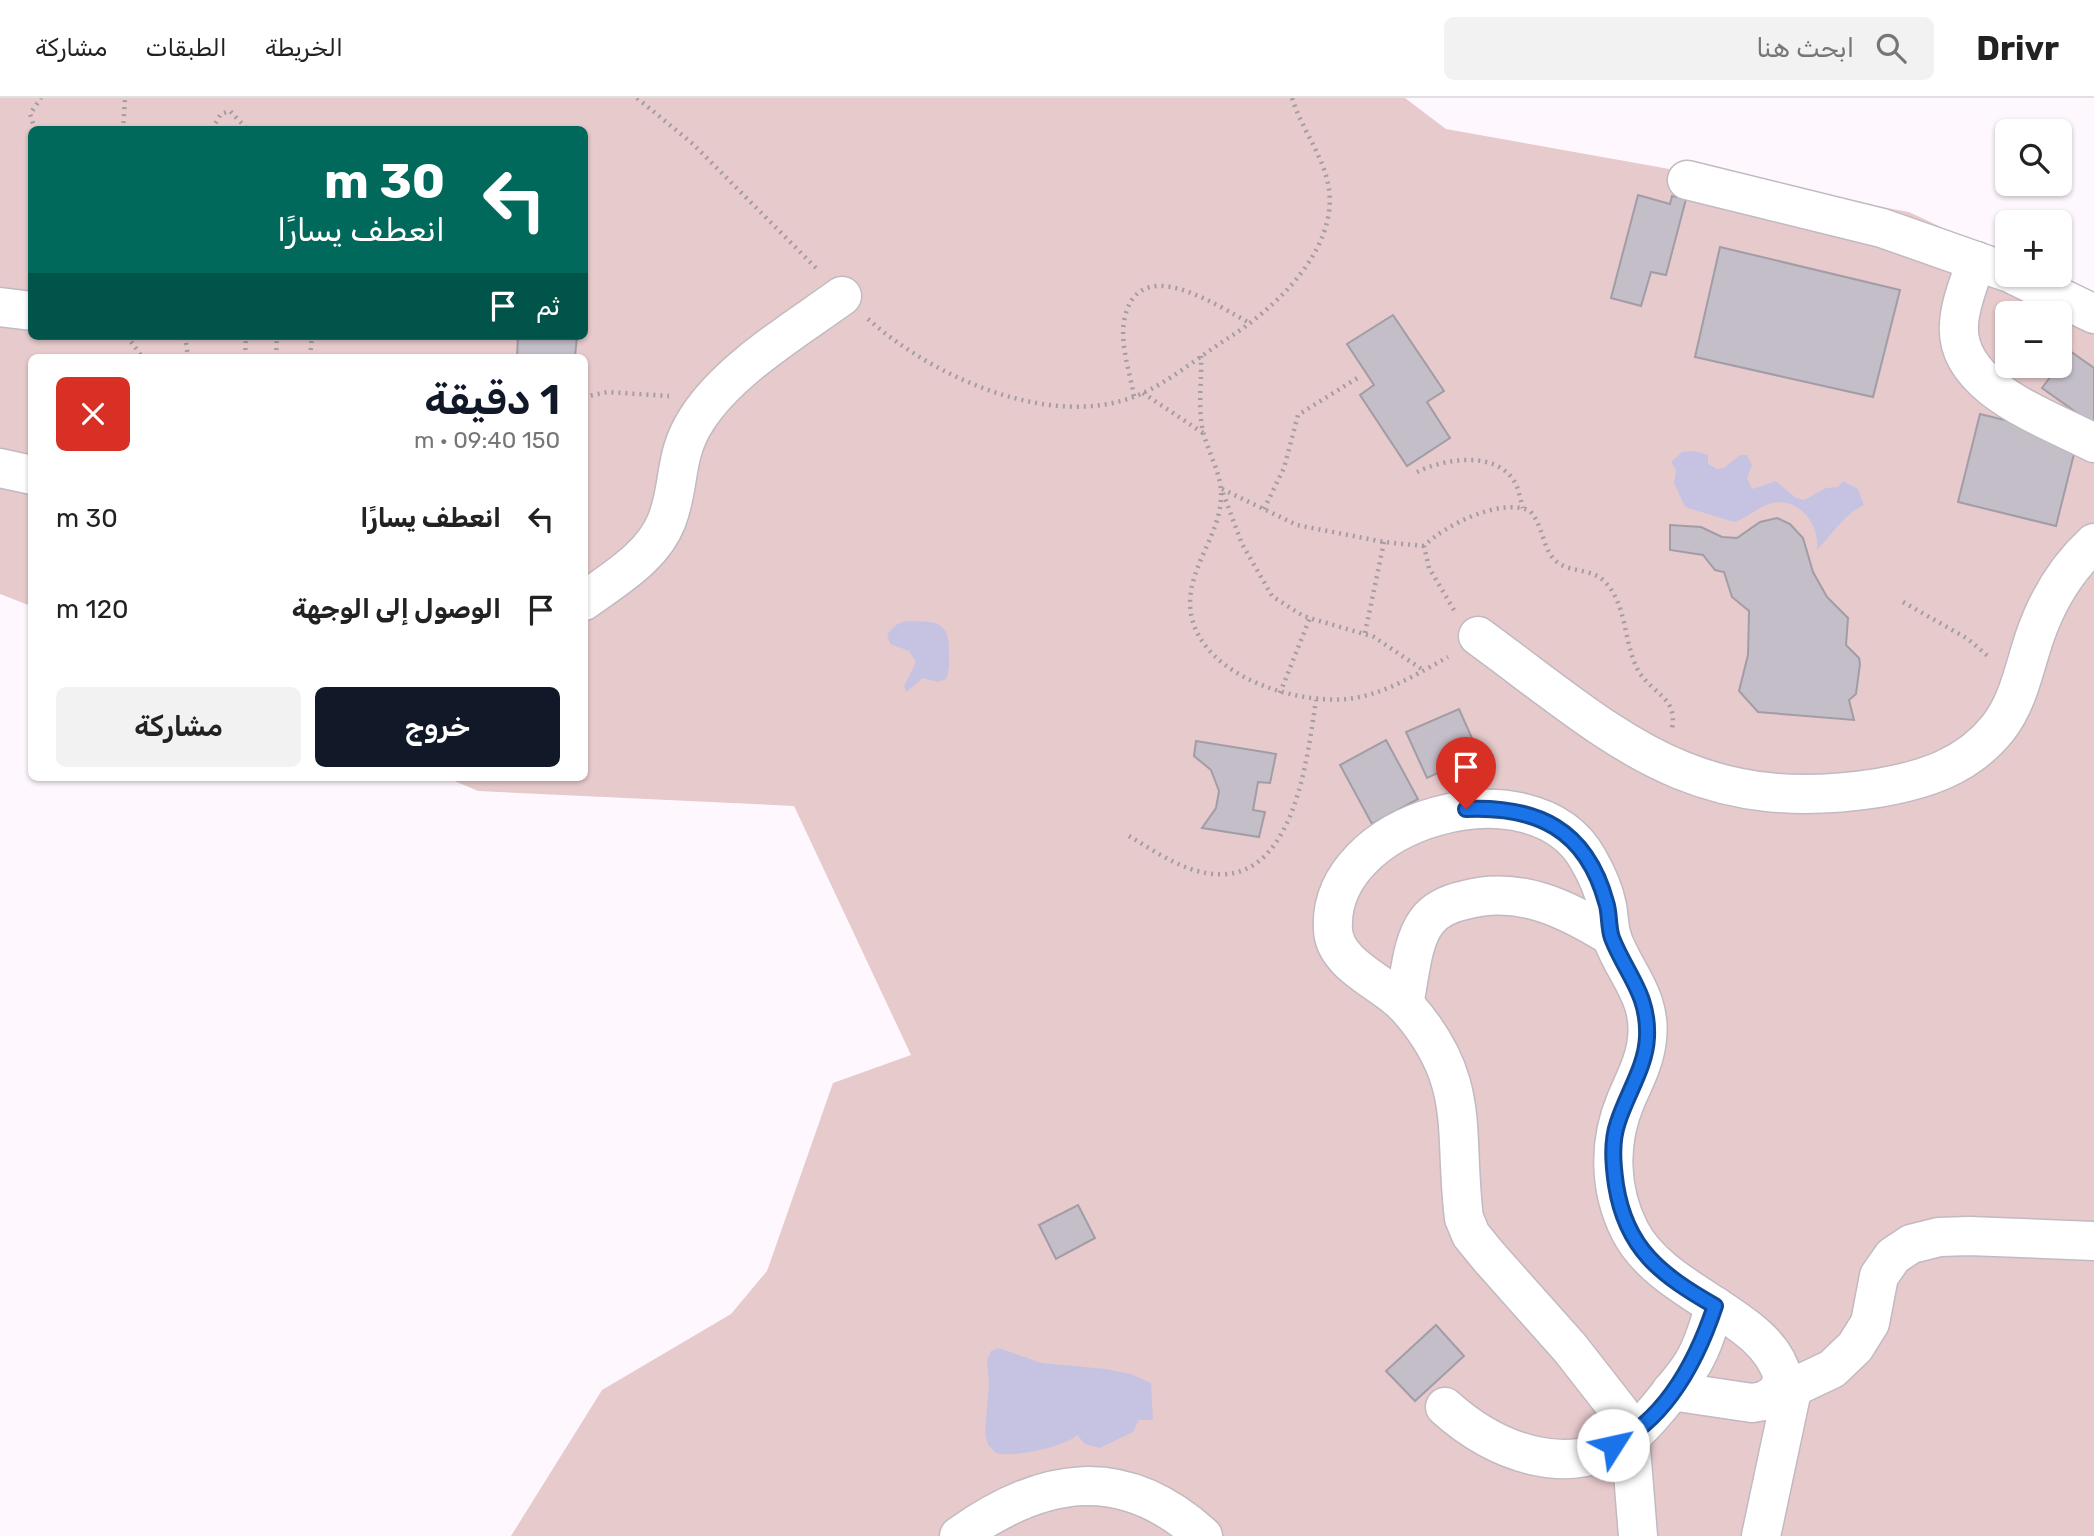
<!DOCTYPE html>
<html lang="ar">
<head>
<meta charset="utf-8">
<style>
  body { margin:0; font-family:Rubik,Cairo,sans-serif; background:#f2f2f2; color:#222; direction:rtl; height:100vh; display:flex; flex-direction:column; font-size:26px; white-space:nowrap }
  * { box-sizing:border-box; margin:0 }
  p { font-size:23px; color:#767676 }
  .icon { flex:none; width:38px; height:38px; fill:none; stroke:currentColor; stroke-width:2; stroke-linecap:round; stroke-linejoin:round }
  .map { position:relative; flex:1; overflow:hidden; direction:ltr }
  .panel { position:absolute; left:28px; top:256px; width:560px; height:427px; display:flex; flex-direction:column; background:#fff; border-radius:10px; box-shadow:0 2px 5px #0004; direction:rtl }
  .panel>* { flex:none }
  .guide { position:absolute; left:28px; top:28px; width:560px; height:214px; border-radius:10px; box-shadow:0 2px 5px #0004; direction:rtl; background:#00695c; color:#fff; overflow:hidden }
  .controls { position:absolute; left:1995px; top:21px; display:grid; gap:14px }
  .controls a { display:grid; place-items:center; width:77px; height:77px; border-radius:10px; background:#fff; box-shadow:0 2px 5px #0004; font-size:35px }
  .pin { position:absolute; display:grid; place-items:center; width:60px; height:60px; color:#fff; margin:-72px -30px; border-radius:50% 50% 50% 0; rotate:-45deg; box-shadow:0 0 7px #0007 }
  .pin .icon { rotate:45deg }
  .me { position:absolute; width:77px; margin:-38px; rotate:55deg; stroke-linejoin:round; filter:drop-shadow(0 0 5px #0008) }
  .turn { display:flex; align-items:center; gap:24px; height:147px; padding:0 28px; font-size:32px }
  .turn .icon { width:91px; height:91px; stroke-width:2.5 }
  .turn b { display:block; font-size:49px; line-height:60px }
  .then { display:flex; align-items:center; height:66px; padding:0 28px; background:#0003; gap:14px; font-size:26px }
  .round { display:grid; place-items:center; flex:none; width:74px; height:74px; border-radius:10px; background:#f2f2f2 }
  .summary { display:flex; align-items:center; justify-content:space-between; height:119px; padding:0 28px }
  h1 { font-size:42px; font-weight:600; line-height:52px; color:#111827 }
  .primary-button { display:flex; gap:14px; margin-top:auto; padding:14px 28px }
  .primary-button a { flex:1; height:80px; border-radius:10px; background:#111827; color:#fff; font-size:28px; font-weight:600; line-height:80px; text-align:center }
  .primary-button a+a { background:#f2f2f2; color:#222 }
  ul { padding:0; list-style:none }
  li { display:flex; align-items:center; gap:21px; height:91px; padding:0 28px }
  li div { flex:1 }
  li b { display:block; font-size:26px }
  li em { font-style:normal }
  header { display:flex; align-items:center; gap:42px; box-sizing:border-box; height:98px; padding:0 35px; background:#fff; border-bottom:2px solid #e0e0e0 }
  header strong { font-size:33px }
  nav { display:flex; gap:38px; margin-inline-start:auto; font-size:24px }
  .search { width:490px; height:63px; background:#f2f2f2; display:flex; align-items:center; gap:18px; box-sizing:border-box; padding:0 24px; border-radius:10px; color:#767676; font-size:26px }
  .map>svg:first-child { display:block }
  .green { fill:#e7cacc; fill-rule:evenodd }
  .water { fill:#c6c3e2 }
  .building { fill:#c4bec8; stroke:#a29ca6; stroke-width:2 }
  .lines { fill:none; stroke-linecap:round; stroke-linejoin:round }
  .minor-casing { stroke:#c3b9c1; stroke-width:41 }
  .path { stroke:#a39da2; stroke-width:4.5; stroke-dasharray:2 5; stroke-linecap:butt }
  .minor { stroke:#fff; stroke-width:38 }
  .route-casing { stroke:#114b97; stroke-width:18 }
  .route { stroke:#1a73e8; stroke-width:12 }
</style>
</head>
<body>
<header>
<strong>Drivr</strong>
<div class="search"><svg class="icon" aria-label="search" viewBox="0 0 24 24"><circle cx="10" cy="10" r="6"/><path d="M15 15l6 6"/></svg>ابحث هنا</div>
<nav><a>الخريطة</a><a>الطبقات</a><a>مشاركة</a></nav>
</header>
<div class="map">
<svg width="2094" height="1438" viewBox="0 0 2094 1438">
  <rect width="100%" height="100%" fill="#fff7fe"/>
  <path class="green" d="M 0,0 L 1405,0 L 1446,31 L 1909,114 L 2007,160 L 2094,195 L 2094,1438 L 511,1438 L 602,1292 L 731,1216 L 767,1173 L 833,985 L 911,957 L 794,708 L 478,693 L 445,679 L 584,679 L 584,259 L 32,259 L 31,508 L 0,496 ZM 32,32 L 584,32 L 584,238 L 32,238 ZM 2007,215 L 2060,215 L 2060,268 L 2007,268 Z"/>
  <g class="water">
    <path d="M 1695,353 L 1708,357 L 1708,366 L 1717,371 L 1724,370 L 1740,357 L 1747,357 L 1752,367 L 1747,380 L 1752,391 L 1776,383 L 1796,400 L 1804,402 L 1826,390 L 1838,389 L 1843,383 L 1858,391 L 1864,407 C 1845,415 1832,437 1817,452 C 1820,426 1798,397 1769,406 C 1757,410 1747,420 1734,424 L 1685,409 L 1674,385 L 1676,372 L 1671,364 L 1682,354 Z"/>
    <path d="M 905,523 C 932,524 949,520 949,552 C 949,562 950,572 946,581 L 938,584 L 923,580 L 906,594 L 904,588 L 916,564 L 909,553 L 890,546 L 887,536 L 896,527 Z"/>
    <path d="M 998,1250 L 1042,1265 L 1106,1271 L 1131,1276 L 1151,1285 L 1153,1322 L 1139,1322 L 1133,1334 L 1100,1350 L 1085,1346 L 1077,1337 C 1065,1349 1013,1360 996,1355 L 988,1347 L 985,1335 L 989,1285 L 987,1262 L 991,1253 Z"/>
  </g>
  <g class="building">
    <polygon points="1638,97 1670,106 1672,98 1686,101 1666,177 1651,174 1641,208 1611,200"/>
    <polygon points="1720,149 1900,192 1873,299 1695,259"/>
    <polygon points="1393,217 1444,293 1427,304 1450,340 1407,368 1360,297 1374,287 1347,246"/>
    <polygon points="518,238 577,238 575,259 517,259"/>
    <polygon points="2070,253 2094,270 2094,327 2042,290"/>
    <polygon points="1980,316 2078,340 2056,428 1958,404"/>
    <polygon points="1777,420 1790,426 1803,440 1813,474 1827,499 1848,520 1846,547 1859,560 1860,566 1856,596 1849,602 1854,622 1758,614 1739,593 1748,557 1749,513 1732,499 1724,474 1715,472 1703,457 1670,452 1670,427 1701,429 1722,439 1737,440 1760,424"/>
    <polygon points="1459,611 1479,656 1427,680 1406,634"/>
    <polygon points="1386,642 1418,701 1372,726 1340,667"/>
    <polygon points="1196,643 1276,656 1270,685 1258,684 1253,712 1265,714 1259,739 1202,730 1216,710 1219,693 1211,672 1194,658"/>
    <polygon points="1078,1107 1095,1140 1056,1161 1039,1127"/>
    <polygon points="1436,1227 1464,1258 1415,1303 1386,1273"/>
  </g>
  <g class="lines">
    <g class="minor-casing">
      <g id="minor">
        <polyline points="1687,82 1882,130 2007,174"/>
        <path d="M 1976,163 C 1970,183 1960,205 1959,226 C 1954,290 2047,320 2094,345"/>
        <polyline points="2014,177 2094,216"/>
        <polyline points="0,209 32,213"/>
        <polyline points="0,370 32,377"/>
        <path d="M 584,503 C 614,481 653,459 667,422 C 681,385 673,358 697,321 C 728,272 795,232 842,198"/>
        <path d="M 1478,538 C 1616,639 1692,719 1878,690 C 1924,682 1967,669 1998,630 C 2019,603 2024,570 2035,538 C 2047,503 2067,470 2094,445"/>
        <path d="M 1404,906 C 1410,880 1411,844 1427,823 C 1436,811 1451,805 1465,802 C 1519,787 1567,811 1612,839"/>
        <path d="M 1445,1309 C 1495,1354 1571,1384 1631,1338 C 1646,1326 1659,1309 1671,1294 C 1680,1282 1690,1272 1696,1259 C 1705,1243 1709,1225 1715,1208"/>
        <path d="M 959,1438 C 1043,1378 1123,1365 1203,1438"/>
        <path d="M 1638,1438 L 1630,1338 L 1620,1314 L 1570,1250 L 1489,1159 L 1471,1137 L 1464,1120 C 1453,1033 1473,984 1407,909 C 1386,885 1335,868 1333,832 C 1326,721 1533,663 1588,761 C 1596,775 1604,792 1607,808 C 1609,818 1609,830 1612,840 C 1625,876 1652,899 1647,941 C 1645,963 1634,983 1626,1002 C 1608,1044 1609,1092 1630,1133 C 1663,1198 1770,1217 1783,1281 L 1777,1295 L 1764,1303 L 1752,1305 L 1671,1293"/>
        <polyline points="1761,1438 1791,1297 1796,1288 1832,1271 1855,1249 1870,1225 1879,1178 1893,1158 1911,1146 1939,1139 1969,1138 2094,1143"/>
      </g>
    </g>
    <g class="path">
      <polyline points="637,0 693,46 817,171"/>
      <polyline points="35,32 30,16 41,0"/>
      <polyline points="123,32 125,0"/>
      <polyline points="216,32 215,26 221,16 230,13 248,32"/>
      <path d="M 868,221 C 934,280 1054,334 1141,296 C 1172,282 1201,257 1230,239 C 1272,212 1322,165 1329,114 C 1335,70 1304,39 1292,0"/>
      <polyline points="127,238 142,259"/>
      <polyline points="185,238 188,259"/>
      <path d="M 1201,258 C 1202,282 1197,314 1204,337 C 1209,356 1220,374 1221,393 C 1223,433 1191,464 1190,504 C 1190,573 1289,606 1346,601 C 1382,598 1417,576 1448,559"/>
      <polyline points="245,259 246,238"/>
      <polyline points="276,259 277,238"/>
      <polyline points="310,259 312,238"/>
      <polyline points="1143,295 1203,335"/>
      <path d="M 1134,298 C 1130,275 1120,246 1124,223 C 1137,152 1217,208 1250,225"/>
      <polyline points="584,299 607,294 669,298"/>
      <path d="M 1417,374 C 1443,361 1495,352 1514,383 C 1519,391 1520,401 1523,410"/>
      <polyline points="1222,391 1297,427 1384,444 1424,448"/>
      <polyline points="1223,395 1242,446 1272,498 1303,518 1374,539 1423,572"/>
      <polyline points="1264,411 1284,370 1298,317 1359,279"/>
      <polyline points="1903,504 1968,541 1990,560"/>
      <path d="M 1454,512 L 1429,470 L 1424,448 C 1445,427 1501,399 1530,413 C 1544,428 1542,452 1557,464 C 1571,475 1592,470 1605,484 C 1628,508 1623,546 1639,574 C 1652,595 1678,600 1672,630"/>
      <polyline points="1365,535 1384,444"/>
      <polyline points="1280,595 1310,520"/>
      <path d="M 1129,738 C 1153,752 1178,770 1206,775 C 1294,791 1307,661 1316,602"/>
    </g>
    <use href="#minor" class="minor"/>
  </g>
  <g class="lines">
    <g class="route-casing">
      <path id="route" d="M 1466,711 C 1537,708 1586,731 1606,804 C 1610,815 1608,829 1612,840 C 1626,876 1649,896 1647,939 C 1646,968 1627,996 1618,1024 C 1611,1044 1613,1066 1616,1087 C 1626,1151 1661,1177 1715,1208 C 1697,1262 1666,1321 1613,1347"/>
    </g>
    <use href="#route" class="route"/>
  </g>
</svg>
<div class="controls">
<a><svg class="icon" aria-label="search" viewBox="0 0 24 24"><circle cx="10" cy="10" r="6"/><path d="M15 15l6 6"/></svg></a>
<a>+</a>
<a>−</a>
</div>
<div class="pin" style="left:1466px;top:711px;background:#d93025"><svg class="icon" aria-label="arrive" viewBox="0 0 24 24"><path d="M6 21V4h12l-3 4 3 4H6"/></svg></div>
<svg class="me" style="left:1613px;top:1347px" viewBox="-20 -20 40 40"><circle r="19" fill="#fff"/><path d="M0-13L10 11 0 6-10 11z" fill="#1a73e8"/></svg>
<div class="guide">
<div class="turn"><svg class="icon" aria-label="left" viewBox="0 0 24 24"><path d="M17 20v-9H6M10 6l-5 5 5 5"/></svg><div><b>30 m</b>انعطف يسارًا</div></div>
<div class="then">ثم<svg class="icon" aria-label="arrive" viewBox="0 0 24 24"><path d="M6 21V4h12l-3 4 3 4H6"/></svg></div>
</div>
<section class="panel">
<div class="summary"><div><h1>1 دقيقة</h1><p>150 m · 09:40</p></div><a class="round" style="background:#d93025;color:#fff"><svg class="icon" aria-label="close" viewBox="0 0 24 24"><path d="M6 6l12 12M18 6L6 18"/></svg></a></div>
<ul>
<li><svg class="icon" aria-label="left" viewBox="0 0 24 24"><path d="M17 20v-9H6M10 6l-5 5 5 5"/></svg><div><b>انعطف يسارًا</b></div><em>30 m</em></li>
<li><svg class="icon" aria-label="arrive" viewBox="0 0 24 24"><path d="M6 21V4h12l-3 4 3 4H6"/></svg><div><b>الوصول إلى الوجهة</b></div><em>120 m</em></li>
</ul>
<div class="primary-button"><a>خروج</a><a>مشاركة</a></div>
</section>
</div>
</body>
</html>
